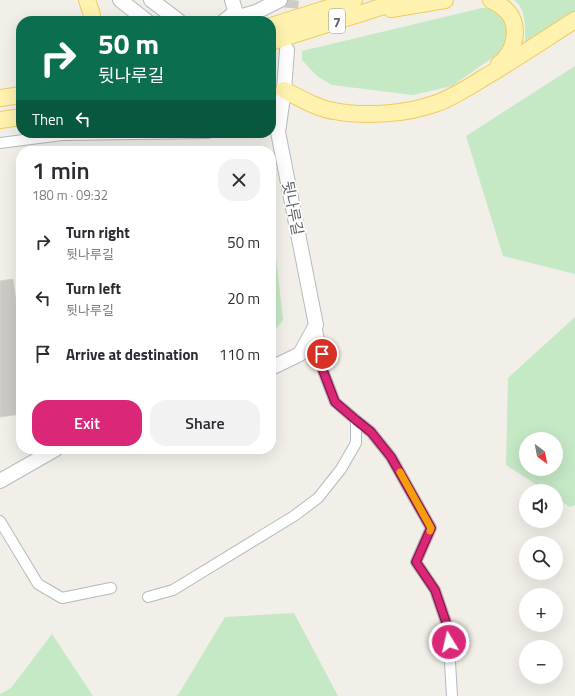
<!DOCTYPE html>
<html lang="en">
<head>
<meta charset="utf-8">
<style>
  body { margin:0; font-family:"Titillium Web","Noto Sans KR",sans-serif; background:#f2f2f3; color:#2b2b33; height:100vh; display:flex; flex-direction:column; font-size:15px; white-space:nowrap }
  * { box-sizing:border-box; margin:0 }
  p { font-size:13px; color:#7c7c81 }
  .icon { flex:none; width:22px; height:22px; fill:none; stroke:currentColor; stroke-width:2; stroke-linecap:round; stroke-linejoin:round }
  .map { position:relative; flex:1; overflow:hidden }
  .panel { position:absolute; left:16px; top:146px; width:260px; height:308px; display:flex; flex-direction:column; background:#fff; border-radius:16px; box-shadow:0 4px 16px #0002 }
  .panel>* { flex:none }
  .top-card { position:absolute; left:16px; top:16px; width:260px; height:122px; border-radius:16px; box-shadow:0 4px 16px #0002; background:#0b6e4f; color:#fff; overflow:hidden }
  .needle { width:26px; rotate:148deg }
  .fabs { position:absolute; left:519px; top:432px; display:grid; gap:8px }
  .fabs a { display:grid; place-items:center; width:44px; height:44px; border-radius:50%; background:#fff; box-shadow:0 4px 16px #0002; font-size:20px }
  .pin { position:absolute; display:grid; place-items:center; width:34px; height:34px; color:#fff; margin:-17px; border:2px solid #fff; border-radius:50%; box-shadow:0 1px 4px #0007 }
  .me { position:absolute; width:44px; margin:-22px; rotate:351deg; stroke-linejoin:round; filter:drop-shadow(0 0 3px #0008) }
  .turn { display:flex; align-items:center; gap:14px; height:84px; padding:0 16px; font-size:18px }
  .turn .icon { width:52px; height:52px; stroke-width:2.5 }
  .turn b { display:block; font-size:28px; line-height:34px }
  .then { display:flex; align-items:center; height:38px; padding:0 16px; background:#0003; gap:8px; font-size:15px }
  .round { display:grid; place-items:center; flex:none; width:42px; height:42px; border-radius:16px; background:#f2f2f3 }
  .headline { display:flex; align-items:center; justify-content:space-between; height:68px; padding:0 16px }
  h1 { font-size:24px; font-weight:600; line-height:30px }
  .cta { display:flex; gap:8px; margin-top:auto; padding:8px 16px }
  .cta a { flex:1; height:46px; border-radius:16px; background:#db2777; color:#fff; font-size:16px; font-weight:600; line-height:46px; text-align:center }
  .cta a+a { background:#f2f2f3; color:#2b2b33 }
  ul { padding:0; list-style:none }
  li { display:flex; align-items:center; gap:12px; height:56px; padding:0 16px }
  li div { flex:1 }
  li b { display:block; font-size:15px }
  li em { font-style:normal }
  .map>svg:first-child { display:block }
  .green { fill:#c5e8c5; fill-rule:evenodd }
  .building { fill:#cccac5; stroke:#d6d1c6 }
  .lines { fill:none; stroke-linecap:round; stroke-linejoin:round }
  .secondary-tunnel { stroke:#ccccc8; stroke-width:14; stroke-dasharray:14 7; stroke-linecap:butt }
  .street-casing { stroke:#b5b8bc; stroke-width:12 }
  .secondary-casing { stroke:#b6babf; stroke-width:16 }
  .primary-casing { stroke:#f2c960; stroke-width:18 }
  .street { stroke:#fff; stroke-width:10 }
  .secondary { stroke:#fff; stroke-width:14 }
  .primary { stroke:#fff2af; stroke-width:16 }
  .route-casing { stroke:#8e194d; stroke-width:10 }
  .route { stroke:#db2777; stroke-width:7 }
  .slow { stroke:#f59e0b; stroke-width:7 }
  .labels { text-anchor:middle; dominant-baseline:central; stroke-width:3.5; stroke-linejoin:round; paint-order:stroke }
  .shield { fill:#fff; stroke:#8f9295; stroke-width:1 }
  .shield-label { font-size:14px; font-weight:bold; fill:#5f6368 }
  .street-label { font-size:15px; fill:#5f6368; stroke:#fff }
</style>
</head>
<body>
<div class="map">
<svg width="575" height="696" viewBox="0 0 575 696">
  <rect width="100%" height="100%" fill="#f1efe8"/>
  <g class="green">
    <path d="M 514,0 L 575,0 L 575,11 L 525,45 C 525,31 527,8 514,0 Z"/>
    <polygon points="482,8 495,8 506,18 511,33 505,49 452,86 413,95 332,85 317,76 302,60 302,51"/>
    <polygon points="575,66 575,274 503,256 466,136"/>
    <polygon points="271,247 275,248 283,320 271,335"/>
    <path d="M 575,317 L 575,505 L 570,507 L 556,498 L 556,491 L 546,491 L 506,465 L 508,378 ZM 526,439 L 556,439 L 556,469 L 526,469 Z"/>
    <polygon points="294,613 338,696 175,696 178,695 225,617"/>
    <polygon points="52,634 93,696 0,696 0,694 11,688"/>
  </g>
  <polygon class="building" points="13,279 21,341 21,414 0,417 0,281"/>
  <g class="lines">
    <polyline class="secondary-tunnel" points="289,29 292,0"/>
    <g class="street-casing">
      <g id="street">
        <polyline points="0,143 62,135 208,133"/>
        <polyline points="316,325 322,354 322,368 335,402 356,420 371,432 391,457 431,528 416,562 435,590 448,628 452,696"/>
        <polyline points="0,521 38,584 62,598 111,588"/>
        <polyline points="148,597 173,590 294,516 318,498 341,469 356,443 356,420"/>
      </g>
    </g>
    <g class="secondary-casing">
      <g id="secondary">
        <polyline points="120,0 147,21"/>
        <polyline points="151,0 179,21"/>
        <polyline points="224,21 232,15 235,10 232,0"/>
        <polyline points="225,21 256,12 280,0"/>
        <polyline points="271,368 300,354 316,325 278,132 284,90 287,50"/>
        <polyline points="0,481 56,449"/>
      </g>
    </g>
    <g class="primary-casing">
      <g id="primary">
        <polyline points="87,0 92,15 90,21"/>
        <path d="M 491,0 C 497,3 502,6 507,11 C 521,26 515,53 499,64"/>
        <polyline points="391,9 445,0"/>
        <polyline points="271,26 354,0"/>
        <polyline points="271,42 403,0"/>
        <path d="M 284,90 C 300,98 316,108 334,111 C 365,117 408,114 437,103 C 454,97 469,87 485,77 C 516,59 545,39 575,20"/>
        <polyline points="0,98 21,95"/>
        <polyline points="0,120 21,117"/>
      </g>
    </g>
    <use href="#street" class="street"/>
    <use href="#secondary" class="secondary"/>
    <use href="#primary" class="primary"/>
  </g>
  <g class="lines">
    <g class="route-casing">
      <polyline id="route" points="322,354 322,368 335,402 356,420 371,432 391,457 431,528 416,562 435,590 448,628 449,642"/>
    </g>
    <use href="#route" class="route"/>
    <polyline class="slow" points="400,472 431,528 430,531"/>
  </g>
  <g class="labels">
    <rect class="shield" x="329" y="9" width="16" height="24" rx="3"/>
    <g class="shield-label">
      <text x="337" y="21">7</text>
    </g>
    <g class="street-label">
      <text transform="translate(293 208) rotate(79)">뒷나루길</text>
    </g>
  </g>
</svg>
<div class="fabs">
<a><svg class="needle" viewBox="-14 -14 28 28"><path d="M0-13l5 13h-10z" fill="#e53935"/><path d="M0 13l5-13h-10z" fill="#7c7c81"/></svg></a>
<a><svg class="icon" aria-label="sound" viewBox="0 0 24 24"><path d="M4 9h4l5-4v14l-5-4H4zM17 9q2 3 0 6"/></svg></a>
<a><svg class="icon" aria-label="search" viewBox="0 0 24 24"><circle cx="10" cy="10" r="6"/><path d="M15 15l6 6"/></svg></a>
<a>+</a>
<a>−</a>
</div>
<div class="pin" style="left:322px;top:354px;background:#d93025"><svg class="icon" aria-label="arrive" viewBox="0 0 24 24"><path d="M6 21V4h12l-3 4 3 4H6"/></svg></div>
<svg class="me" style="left:449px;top:642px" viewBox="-20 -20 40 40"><circle r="17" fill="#db2777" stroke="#fff" stroke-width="3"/><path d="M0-11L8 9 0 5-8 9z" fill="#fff"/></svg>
<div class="top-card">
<div class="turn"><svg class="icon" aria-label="right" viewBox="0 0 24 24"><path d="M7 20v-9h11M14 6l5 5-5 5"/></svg><div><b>50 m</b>뒷나루길</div></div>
<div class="then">Then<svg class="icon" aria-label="left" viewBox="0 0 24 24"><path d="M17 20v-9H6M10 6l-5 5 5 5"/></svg></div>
</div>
<section class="panel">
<div class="headline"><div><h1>1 min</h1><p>180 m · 09:32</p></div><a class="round"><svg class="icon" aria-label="close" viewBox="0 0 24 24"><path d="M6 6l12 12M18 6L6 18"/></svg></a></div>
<ul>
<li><svg class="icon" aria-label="right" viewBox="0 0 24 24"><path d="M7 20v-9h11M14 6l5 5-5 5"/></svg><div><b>Turn right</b><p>뒷나루길</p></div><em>50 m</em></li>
<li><svg class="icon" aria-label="left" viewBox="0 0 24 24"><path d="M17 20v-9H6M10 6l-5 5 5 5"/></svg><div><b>Turn left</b><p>뒷나루길</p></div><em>20 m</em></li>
<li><svg class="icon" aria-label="arrive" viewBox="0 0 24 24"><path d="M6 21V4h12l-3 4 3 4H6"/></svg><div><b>Arrive at destination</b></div><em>110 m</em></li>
</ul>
<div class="cta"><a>Exit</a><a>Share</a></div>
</section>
</div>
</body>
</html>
